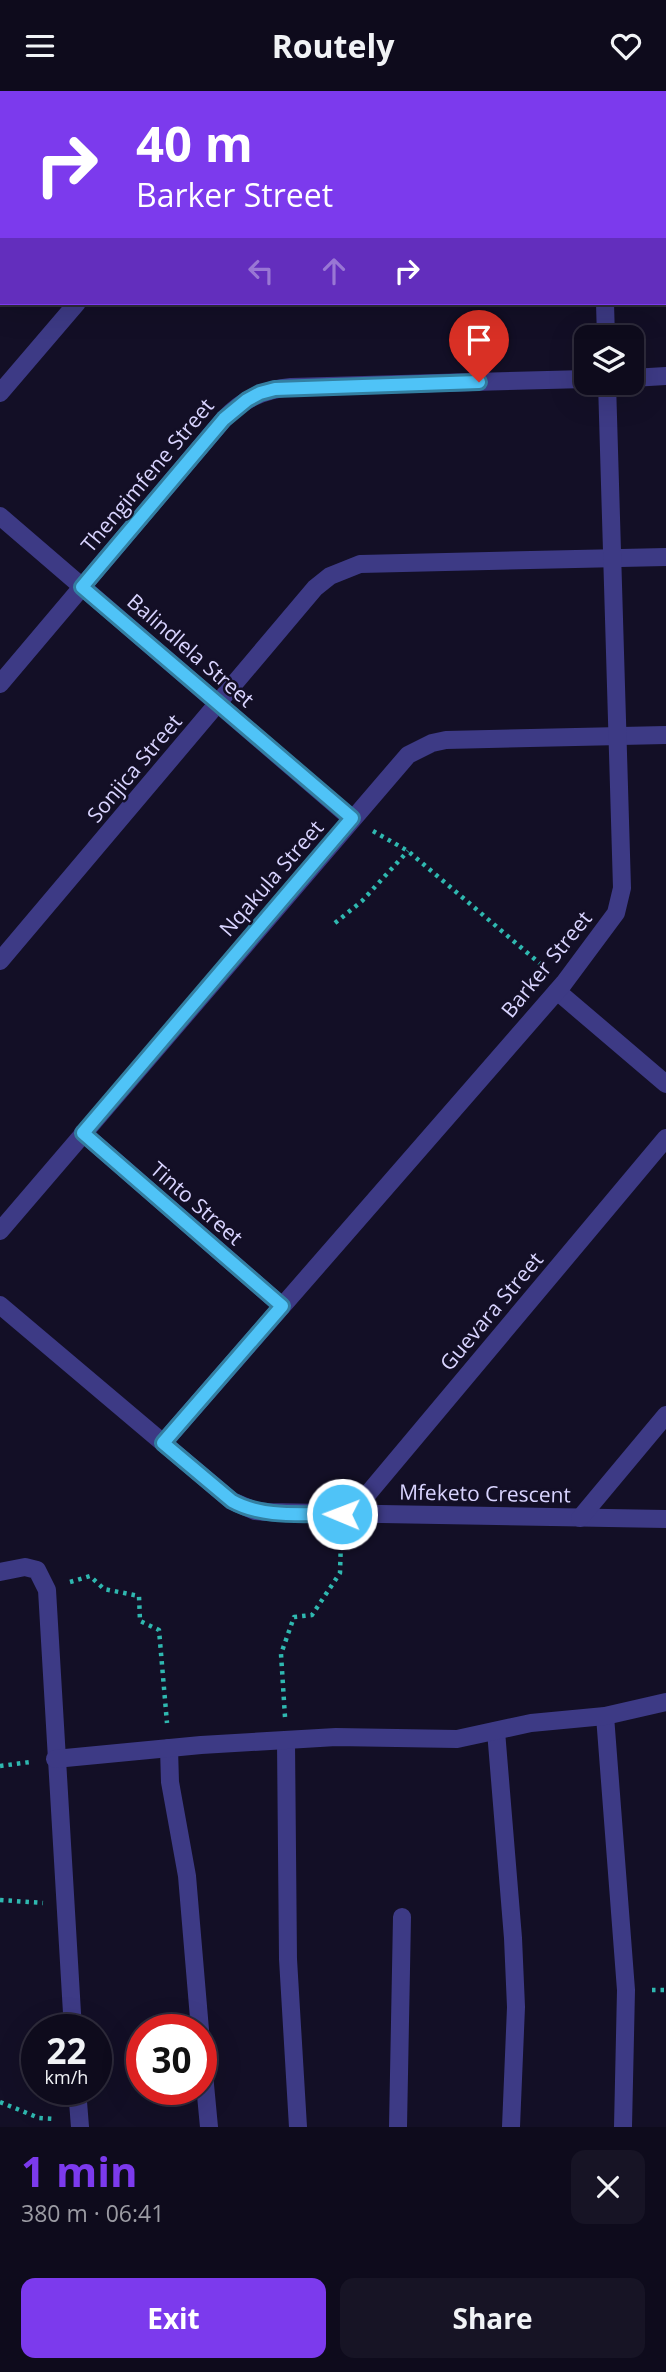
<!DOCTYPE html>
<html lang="en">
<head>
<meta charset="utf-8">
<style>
  body { margin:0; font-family:"Open Sans",sans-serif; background:#171425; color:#f1f3f6; height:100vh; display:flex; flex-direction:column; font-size:26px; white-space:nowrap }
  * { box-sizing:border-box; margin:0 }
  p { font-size:23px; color:#9b9ba3 }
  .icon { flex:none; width:38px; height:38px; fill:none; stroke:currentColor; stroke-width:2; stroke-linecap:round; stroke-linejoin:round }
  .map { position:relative; height:2036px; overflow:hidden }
  .sheet { display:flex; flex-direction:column; background:#0e0b1c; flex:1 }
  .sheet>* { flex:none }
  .banner { position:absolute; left:0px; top:0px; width:667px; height:214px; box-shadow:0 7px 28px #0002,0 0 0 2px #2e2b3b; background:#7c3aed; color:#fff; overflow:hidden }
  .tools { position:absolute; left:574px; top:234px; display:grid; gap:14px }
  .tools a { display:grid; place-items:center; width:70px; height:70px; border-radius:14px; background:#0e0b1c; box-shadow:0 7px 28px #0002,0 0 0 2px #2e2b3b; font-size:35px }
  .speed { position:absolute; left:21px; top:1923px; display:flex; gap:14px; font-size:35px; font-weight:700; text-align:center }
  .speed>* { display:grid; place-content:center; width:91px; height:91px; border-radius:50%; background:#0e0b1c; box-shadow:0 7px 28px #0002,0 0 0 2px #2e2b3b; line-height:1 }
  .speed small { font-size:18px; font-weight:400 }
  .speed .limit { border:10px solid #d22; background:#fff; color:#111 }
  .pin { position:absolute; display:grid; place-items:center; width:60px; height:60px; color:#fff; margin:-72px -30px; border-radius:50% 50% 50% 0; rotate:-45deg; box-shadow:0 0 7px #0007 }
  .pin .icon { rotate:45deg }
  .me { position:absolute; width:77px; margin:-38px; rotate:271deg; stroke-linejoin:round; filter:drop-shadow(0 0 5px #0008) }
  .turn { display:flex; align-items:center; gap:24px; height:147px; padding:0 21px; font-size:32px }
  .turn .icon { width:91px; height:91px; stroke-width:2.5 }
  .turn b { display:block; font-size:49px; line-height:60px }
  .lanes { display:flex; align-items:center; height:66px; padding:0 21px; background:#0003; justify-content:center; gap:35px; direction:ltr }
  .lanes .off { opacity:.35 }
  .round { display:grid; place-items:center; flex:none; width:74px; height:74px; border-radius:14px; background:#171425 }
  .overview { display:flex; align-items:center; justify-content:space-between; height:119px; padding:0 21px }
  h1 { font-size:42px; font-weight:700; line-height:52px; color:#7c3aed }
  .primary-button { display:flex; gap:14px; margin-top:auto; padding:14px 21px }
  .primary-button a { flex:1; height:80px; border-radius:14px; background:#7c3aed; color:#fff; font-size:28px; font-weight:700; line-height:80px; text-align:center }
  .primary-button a+a { background:#171425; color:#f1f3f6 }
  header { display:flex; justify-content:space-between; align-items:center; height:91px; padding:0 21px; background:#0e0b1c; font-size:32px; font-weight:700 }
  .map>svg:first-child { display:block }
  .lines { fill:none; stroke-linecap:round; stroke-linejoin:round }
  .path { stroke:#2fb8b0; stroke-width:4.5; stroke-dasharray:3.5 5; stroke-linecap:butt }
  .minor { stroke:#3d3a85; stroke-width:18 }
  .route-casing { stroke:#337fa1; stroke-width:18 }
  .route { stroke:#4fc3f7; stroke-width:12 }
  .labels { text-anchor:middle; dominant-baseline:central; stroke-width:5; stroke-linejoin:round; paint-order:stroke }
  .street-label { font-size:21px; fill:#d9d4ff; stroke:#130f26 }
</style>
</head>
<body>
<header><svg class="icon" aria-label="menu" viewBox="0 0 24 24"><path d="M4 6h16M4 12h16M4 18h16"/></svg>Routely<svg class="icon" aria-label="heart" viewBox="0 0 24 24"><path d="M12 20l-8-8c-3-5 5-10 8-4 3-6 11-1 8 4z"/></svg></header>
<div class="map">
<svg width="666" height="2036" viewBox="0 0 666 2036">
  <rect width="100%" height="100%" fill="#130f26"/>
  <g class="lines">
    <g class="path">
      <polyline points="373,740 408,760 544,876"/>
      <polyline points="335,832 362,810 408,760"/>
      <polyline points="70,1491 90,1485 104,1498 139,1505 140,1530 159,1539 167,1632"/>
      <polyline points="285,1626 281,1563 294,1526 312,1524 340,1482 341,1448"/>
      <polyline points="0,1675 30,1671"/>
      <polyline points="0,1809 43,1812"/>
      <polyline points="652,1899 666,1899"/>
      <polyline points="0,2011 39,2027 54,2028"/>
    </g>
    <g class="minor">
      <polyline points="362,0 362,2"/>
      <polyline points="598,0 598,2"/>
      <polyline points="0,11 2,9"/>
      <polyline points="665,97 666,97"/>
      <polyline points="605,212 606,247"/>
      <polyline points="632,287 666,285"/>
      <polyline points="0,302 77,212"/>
      <polyline points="0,425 352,728"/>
      <path d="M 0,593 L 224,328 C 243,308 263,299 291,296 L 586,288"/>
      <polyline points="0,870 315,497 330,485 360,473 666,466"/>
      <polyline points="557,900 666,993"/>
      <polyline points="83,1042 282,1215"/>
      <polyline points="0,1140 408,664 432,652 446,649 666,644"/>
      <polyline points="0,1214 232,1410 255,1420 267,1421 666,1428"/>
      <polyline points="163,1352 564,892 616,822 622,797 607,292"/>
      <polyline points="351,1423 666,1047"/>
      <polyline points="580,1427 666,1324"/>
      <polyline points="0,1481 25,1476 37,1479 47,1499 73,1939"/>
      <polyline points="605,1625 626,1899 623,2036"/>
      <polyline points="496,1640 513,1847 516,1916 511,2036"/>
      <polyline points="286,1651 288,1868 298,2036"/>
      <polyline points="169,1657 170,1691 187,1785 200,1939"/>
      <polyline points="55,1668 201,1654 336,1646 457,1648 531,1632 605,1625 666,1611"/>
      <polyline points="201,1951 209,2036"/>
      <polyline points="77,1998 80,2036"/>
      <polyline points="398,2036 402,1826"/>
    </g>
  </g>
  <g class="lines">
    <g class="route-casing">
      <path id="route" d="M 342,1423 C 306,1422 264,1428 232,1410 L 163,1352 L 282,1215 L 83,1042 L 352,727 L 82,496 L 224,328 L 247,309 L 260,302 L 275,298 L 479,291"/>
    </g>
    <use href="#route" class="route"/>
  </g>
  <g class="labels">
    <g class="street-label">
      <text transform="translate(147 384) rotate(-50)">Thengimfene Street</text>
      <text transform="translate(191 559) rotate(41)">Balindlela Street</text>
      <text transform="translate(134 677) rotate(-50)">Sonjica Street</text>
      <text transform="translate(271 787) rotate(-49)">Nqakula Street</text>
      <text transform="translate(546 873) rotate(-51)">Barker Street</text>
      <text transform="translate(197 1112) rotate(41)">Tinto Street</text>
      <text transform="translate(491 1220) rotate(-50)">Guevara Street</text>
      <text transform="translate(485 1402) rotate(1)">Mfeketo Crescent</text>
    </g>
  </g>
</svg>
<div class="tools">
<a><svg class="icon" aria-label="layers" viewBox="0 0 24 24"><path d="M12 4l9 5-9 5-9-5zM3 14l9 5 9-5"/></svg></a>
</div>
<div class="speed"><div>22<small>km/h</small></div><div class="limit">30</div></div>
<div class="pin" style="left:479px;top:291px;background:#d93025"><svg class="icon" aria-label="arrive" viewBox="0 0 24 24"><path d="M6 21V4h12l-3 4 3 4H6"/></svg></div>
<svg class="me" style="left:342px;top:1423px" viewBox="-20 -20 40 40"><circle r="17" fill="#4fc3f7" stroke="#fff" stroke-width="3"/><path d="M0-11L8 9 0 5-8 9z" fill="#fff"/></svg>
<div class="banner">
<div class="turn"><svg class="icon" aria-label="right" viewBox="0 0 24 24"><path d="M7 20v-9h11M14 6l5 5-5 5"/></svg><div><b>40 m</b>Barker Street</div></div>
<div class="lanes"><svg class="icon off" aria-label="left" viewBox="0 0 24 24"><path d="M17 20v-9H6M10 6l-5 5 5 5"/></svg><svg class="icon off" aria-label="ahead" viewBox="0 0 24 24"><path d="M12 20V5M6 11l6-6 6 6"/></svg><svg class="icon" aria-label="right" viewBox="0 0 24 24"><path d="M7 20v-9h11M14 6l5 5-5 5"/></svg></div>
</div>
</div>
<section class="sheet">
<div class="overview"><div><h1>1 min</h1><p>380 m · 06:41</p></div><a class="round"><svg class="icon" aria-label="close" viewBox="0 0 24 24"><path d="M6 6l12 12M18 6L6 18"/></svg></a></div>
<div class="primary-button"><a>Exit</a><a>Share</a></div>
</section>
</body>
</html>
